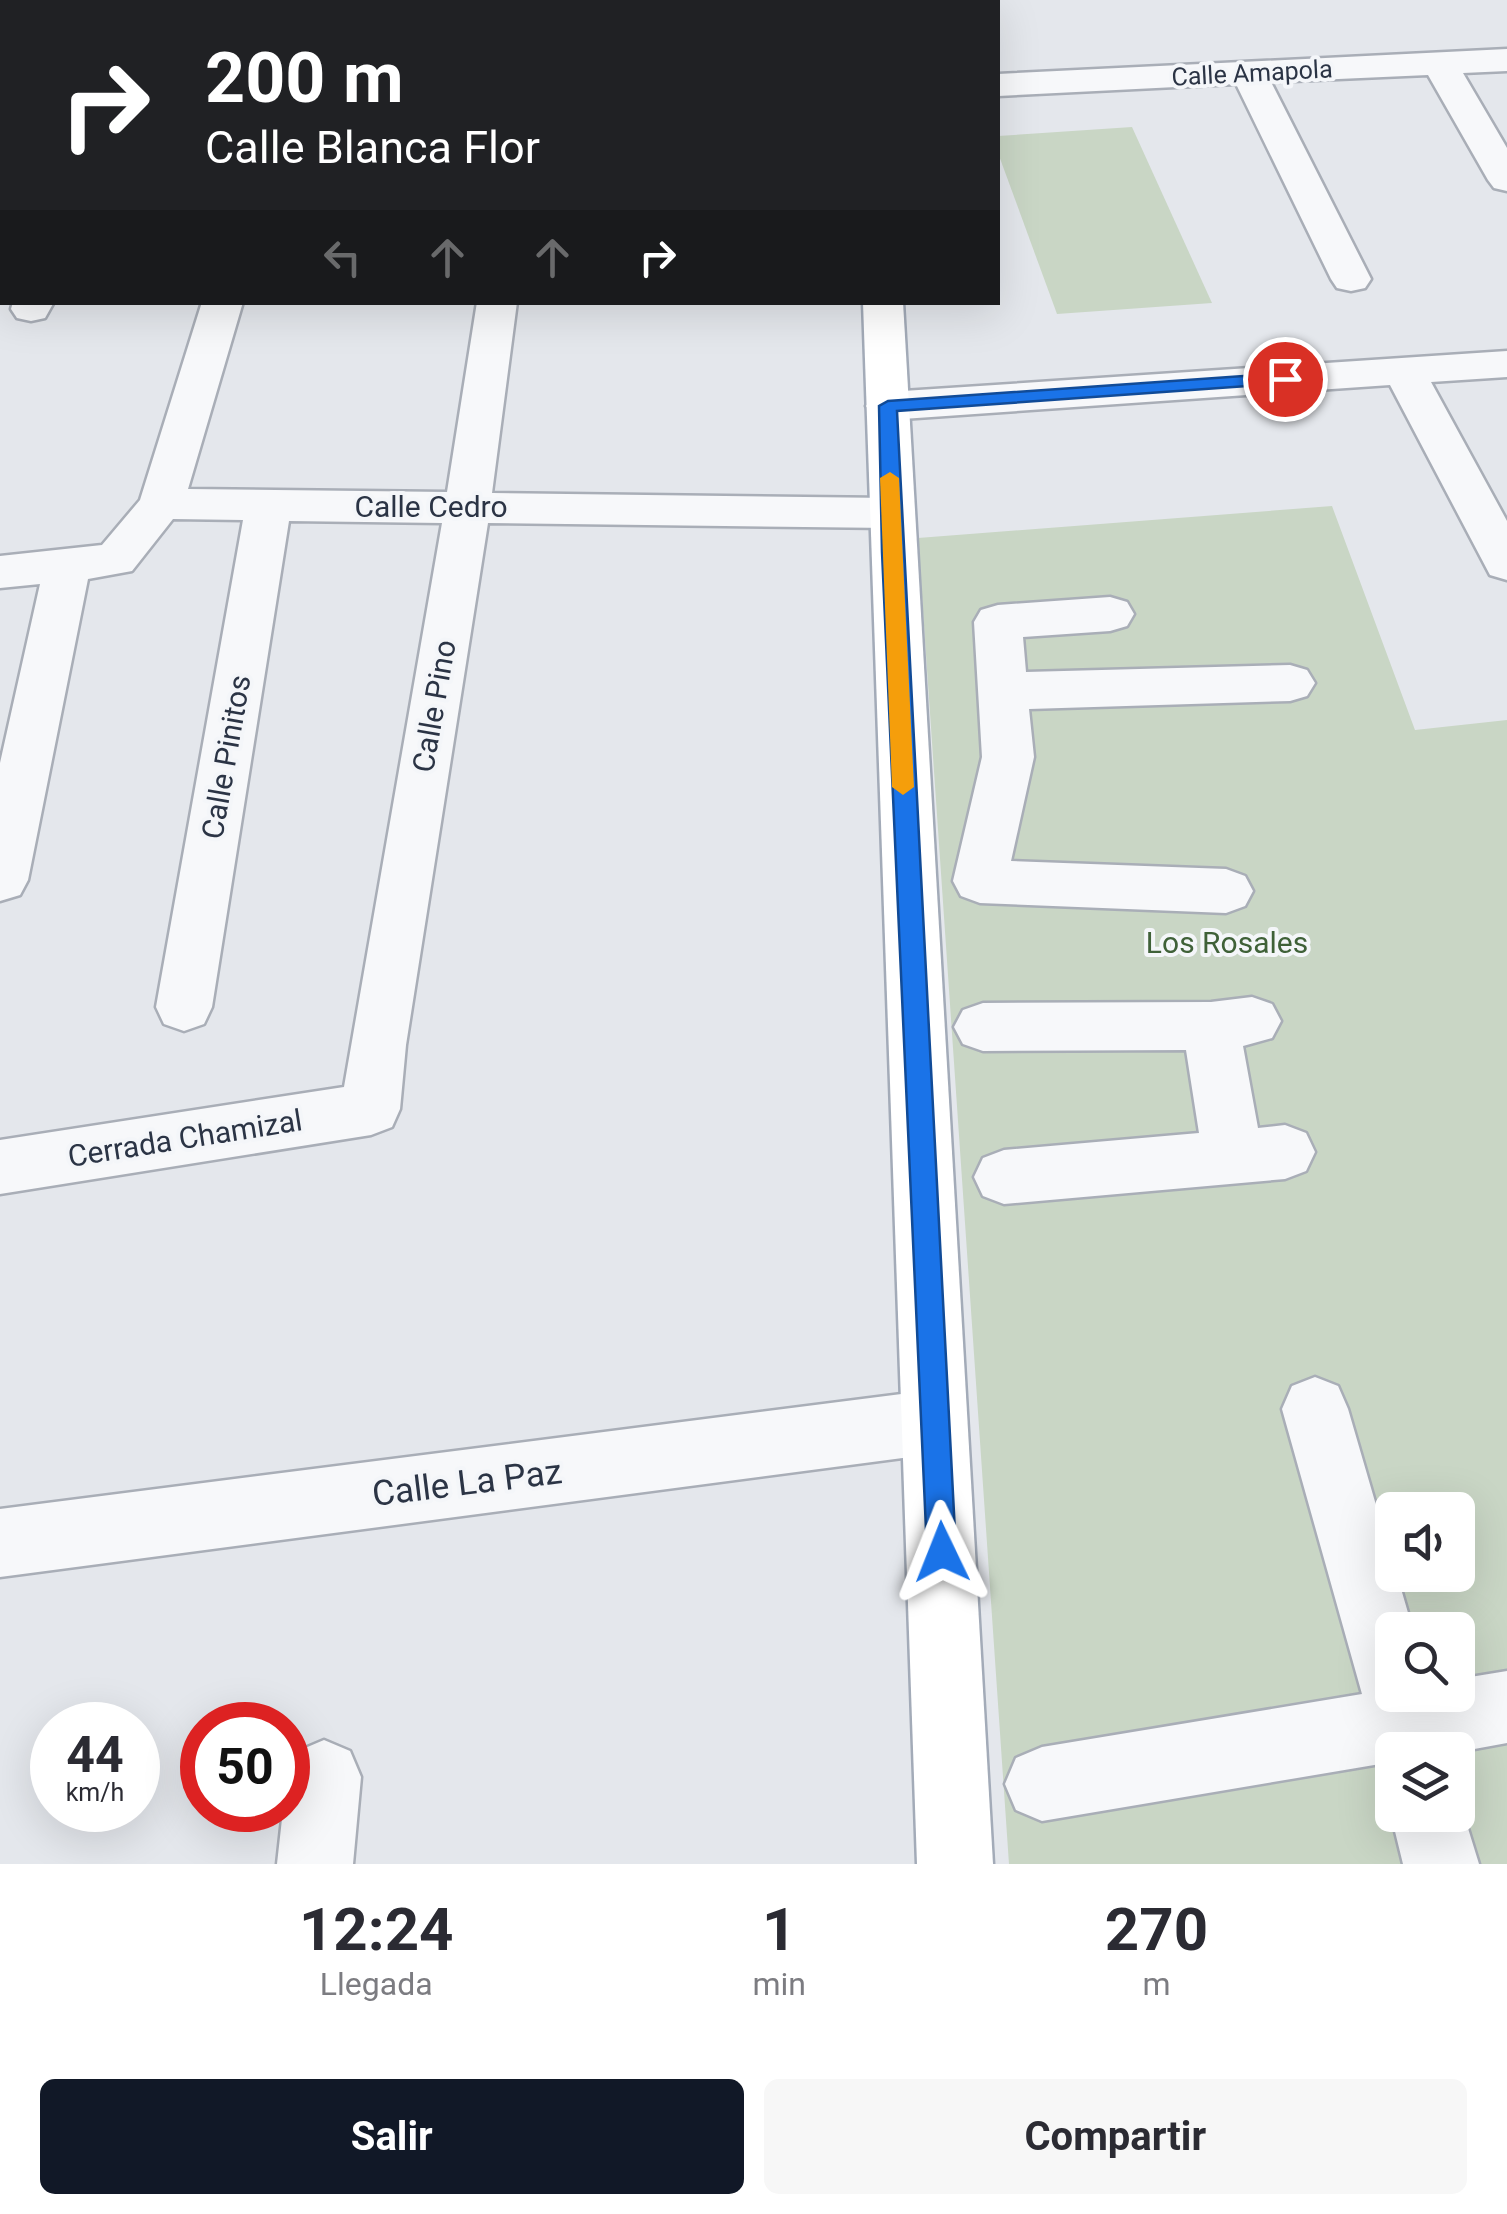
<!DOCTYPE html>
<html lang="es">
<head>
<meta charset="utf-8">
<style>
  body { margin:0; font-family:Roboto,sans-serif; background:#f7f7f7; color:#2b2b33; height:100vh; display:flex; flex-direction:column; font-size:38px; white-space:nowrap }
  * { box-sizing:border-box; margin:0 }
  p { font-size:32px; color:#7c7c81 }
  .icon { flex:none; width:55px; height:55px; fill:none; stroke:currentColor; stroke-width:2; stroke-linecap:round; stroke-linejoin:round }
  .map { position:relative; height:1864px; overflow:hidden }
  .side { display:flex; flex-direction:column; background:#fff; flex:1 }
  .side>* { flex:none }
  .top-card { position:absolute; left:0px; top:0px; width:1000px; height:305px; box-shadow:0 10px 40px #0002; background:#202124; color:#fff; overflow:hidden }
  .buttons { position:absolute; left:1375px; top:1492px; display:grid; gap:20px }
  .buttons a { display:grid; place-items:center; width:100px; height:100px; border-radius:15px; background:#fff; box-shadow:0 10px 40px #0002; font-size:50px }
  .speed { position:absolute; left:30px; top:1702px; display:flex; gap:20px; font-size:50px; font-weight:700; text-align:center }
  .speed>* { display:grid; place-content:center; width:130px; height:130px; border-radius:50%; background:#fff; box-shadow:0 10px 40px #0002; line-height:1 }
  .speed small { font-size:25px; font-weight:400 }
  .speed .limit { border:15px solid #d22; background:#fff; color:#111 }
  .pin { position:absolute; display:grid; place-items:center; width:85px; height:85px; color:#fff; margin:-42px; border:5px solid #fff; border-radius:50%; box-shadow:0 2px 10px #0007 }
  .me { position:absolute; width:110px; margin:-55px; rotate:358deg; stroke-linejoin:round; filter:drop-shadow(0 0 8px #0008) }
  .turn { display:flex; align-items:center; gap:35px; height:210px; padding:0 40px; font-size:45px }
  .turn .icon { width:130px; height:130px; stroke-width:2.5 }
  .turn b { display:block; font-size:70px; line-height:85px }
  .lanes { display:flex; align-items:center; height:95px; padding:0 40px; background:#0003; justify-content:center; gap:50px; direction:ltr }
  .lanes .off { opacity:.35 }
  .eta { display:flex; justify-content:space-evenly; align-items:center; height:170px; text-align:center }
  .eta b { font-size:60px; font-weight:700; line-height:70px }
  .primary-button { display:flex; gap:20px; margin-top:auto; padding:20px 40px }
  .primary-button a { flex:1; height:115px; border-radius:15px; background:#111827; color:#fff; font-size:40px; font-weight:700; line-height:115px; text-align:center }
  .primary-button a+a { background:#f7f7f7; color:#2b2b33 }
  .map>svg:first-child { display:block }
  .green { fill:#c9d6c5; fill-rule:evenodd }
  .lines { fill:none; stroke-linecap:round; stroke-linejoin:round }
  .minor-casing { stroke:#a9aeb7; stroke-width:5 }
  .major-casing { stroke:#a3abb8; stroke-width:5 }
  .minor { fill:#f7f8fa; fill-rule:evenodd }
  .major { fill:#fff; fill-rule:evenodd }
  .route { fill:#1a73e8; stroke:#114b97; stroke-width:2.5 }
  .slow { fill:#f59e0b }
  .labels { text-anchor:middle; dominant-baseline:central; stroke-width:8; stroke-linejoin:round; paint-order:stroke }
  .far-street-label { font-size:25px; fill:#2b3445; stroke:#f4f6f9 }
  .street-label { font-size:30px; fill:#2b3445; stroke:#f4f6f9 }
  .park-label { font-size:30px; fill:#3f6138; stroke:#f4f6f9 }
  .near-street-label { font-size:35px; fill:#2b3445; stroke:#f4f6f9 }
</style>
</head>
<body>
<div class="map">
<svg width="1507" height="1864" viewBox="0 0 1507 1864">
  <rect width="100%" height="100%" fill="#e4e7ec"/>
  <g class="green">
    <polygon points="1132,127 1212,303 1057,314 998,153 998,136"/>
    <path d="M 1332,506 L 1415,730 L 1507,720 L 1507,1864 L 1009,1864 L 918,538 ZM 1392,1510 L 1458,1510 L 1458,1575 L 1392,1575 ZM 1392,1630 L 1458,1630 L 1458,1695 L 1392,1695 ZM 1392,1750 L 1458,1750 L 1458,1815 L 1392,1815 Z"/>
  </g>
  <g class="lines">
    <g class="minor-casing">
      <g id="minor">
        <rect x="107" y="0" width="34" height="2"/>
        <rect x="518" y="0" width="34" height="2"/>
        <polygon points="1507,49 1507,71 1463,73 1507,148 1507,191 1494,188 1488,180 1428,75 1271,82 1371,279 1365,288 1351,291 1337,288 1331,279 1236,84 998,96 998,74"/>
        <rect x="0" y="99" width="2" height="22"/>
        <polygon points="13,302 54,302 45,318 31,321 17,318 11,309"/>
        <polygon points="202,302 243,302 188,489 447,492 477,302 517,302 492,493 890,498 906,502 913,513 906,524 890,528 488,523 406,1045 400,1109 392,1127 371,1135 0,1194 0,1140 344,1087 442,523 289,521 212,1007 204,1024 184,1031 164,1024 156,1007 243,520 173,519 132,571 88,579 28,880 20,895 0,901 0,763 40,584 0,588 0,556 102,545 140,500"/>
        <polygon points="1507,351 1507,377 1431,382 1507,521 1507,580 1490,575 1390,385 888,420 873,416 866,406 873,396 888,392"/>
        <polygon points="1110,597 1127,602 1134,614 1127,626 1110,631 1023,637 1026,672 1290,665 1307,670 1315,683 1307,696 1290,701 1029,709 1034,757 1011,861 1226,869 1245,876 1253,891 1245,906 1226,913 980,903 961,896 953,881 982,757 974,622 981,610 998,605"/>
        <polygon points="1252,997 1272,1004 1281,1021 1272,1038 1243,1046 1258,1128 1285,1125 1306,1133 1315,1152 1306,1171 1285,1179 1004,1204 983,1196 974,1177 983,1158 1004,1150 1199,1133 1186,1050 983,1051 963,1044 954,1027 963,1010 983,1003 1211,1002"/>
        <polygon points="1315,1377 1338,1386 1348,1409 1392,1560 1392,1575 1397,1575 1413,1630 1392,1630 1392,1695 1458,1695 1458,1679 1507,1671 1507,1743 1458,1752 1392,1750 1392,1762 1042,1821 1016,1810 1005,1784 1016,1758 1042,1747 1362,1694 1282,1409 1292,1386"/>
        <polygon points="933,1390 956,1399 966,1422 956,1445 933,1454 0,1577 0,1509"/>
        <polygon points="324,1740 350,1751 361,1777 353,1864 277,1864 283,1810 288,1810 288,1776 298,1751"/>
        <polygon points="1458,1796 1479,1864 1403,1864 1391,1815 1392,1810 1392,1815 1458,1815"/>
      </g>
    </g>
    <g class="major-casing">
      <g id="major">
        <rect x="854" y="0" width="34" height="2"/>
        <polygon points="863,302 903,302 993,1864 917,1864"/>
      </g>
    </g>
    <use href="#minor" class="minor"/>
    <use href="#major" class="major"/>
  </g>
  <polygon class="route" points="1285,373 1291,375 1291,383 897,411 956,1552 952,1562 942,1567 931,1562 927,1552 882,552 879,406 888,401"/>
  <polygon class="slow" points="890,472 899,478 914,787 903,795 892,787 880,478"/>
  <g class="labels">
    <g class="far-street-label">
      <text transform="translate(1252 73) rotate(-3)">Calle Amapola</text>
    </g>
    <g class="street-label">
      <text x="431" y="506">Calle Cedro</text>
      <text transform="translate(434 706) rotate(-80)">Calle Pino</text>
      <text transform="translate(226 757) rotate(-80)">Calle Pinitos</text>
      <text transform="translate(185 1138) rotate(-9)">Cerrada Chamizal</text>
    </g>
    <g class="park-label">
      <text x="1227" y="942">Los Rosales</text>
    </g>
    <g class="near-street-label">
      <text transform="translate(467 1483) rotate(-7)">Calle La Paz</text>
    </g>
  </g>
</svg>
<div class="buttons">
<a><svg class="icon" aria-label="sound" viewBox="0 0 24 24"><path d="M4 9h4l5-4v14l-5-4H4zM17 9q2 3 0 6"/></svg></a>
<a><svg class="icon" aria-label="search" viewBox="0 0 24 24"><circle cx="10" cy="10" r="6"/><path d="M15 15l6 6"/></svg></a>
<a><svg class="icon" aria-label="layers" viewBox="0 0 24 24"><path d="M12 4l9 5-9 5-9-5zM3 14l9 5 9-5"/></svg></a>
</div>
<div class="speed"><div>44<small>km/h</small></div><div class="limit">50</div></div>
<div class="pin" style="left:1285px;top:379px;background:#d93025"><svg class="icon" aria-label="arrive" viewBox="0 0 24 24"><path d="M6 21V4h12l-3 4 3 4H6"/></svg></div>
<svg class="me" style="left:942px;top:1552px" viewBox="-20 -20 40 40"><path d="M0-17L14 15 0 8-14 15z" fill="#1a73e8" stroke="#fff" stroke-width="4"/></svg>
<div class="top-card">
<div class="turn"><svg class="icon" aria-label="right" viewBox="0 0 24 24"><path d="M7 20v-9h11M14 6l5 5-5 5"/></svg><div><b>200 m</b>Calle Blanca Flor</div></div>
<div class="lanes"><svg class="icon off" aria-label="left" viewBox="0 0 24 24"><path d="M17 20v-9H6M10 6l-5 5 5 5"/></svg><svg class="icon off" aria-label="ahead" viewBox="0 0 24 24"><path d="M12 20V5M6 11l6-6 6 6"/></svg><svg class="icon off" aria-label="ahead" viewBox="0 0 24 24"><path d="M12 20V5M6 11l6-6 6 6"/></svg><svg class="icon" aria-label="right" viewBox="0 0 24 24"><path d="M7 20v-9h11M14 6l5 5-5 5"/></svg></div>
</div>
</div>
<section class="side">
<div class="eta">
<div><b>12:24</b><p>Llegada</p></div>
<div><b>1</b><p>min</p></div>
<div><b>270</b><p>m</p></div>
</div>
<div class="primary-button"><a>Salir</a><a>Compartir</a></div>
</section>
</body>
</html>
